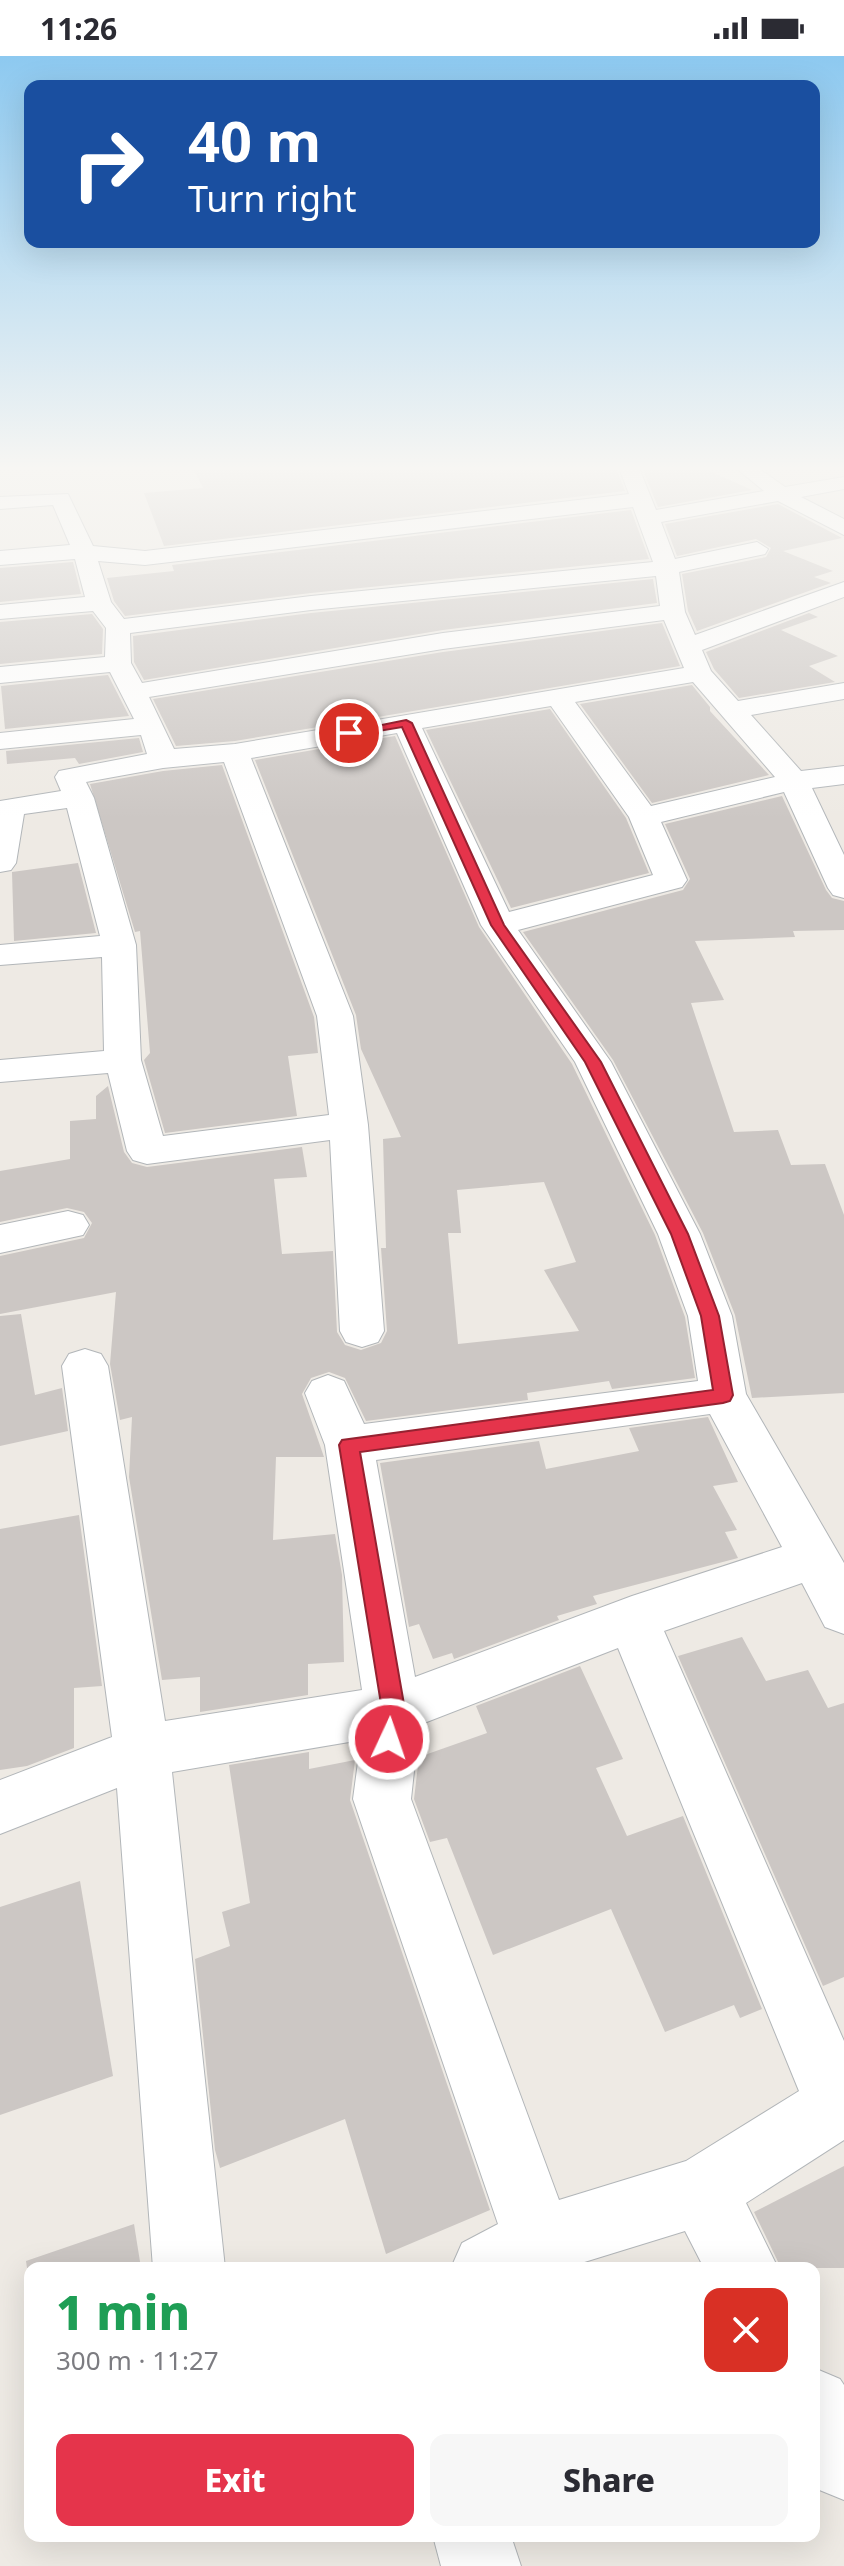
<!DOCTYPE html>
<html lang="en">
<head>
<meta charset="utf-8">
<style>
  body { margin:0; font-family:"Noto Sans",sans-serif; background:#f7f7f7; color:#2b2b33; height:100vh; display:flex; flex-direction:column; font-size:30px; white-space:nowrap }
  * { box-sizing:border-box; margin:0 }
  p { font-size:26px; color:#7c7c81 }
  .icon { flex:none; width:44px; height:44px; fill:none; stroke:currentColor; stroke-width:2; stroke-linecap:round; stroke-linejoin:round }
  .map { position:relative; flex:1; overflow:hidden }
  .panel { position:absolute; left:24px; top:2206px; width:796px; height:280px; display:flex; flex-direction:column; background:#fff; border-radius:16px; box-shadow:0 8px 32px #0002 }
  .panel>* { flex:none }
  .banner { position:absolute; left:24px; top:24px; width:796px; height:168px; border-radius:16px; box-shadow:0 8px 32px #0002; background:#1a4fa0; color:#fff; overflow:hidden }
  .pin { position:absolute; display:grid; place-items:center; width:68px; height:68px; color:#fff; margin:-34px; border:4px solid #fff; border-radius:50%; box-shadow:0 2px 8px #0007 }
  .me { position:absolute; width:88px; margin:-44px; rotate:3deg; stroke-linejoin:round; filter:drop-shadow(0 0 6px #0008) }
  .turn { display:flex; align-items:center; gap:28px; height:168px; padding:0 32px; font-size:36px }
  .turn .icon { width:104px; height:104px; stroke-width:2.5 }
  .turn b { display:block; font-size:56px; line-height:68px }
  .round { display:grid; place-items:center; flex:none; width:84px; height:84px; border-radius:16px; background:#f7f7f7 }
  .overview { display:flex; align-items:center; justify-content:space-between; height:136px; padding:0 32px }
  h1 { font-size:48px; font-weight:800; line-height:60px; color:#1e9e55 }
  .cta { display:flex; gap:16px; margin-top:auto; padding:16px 32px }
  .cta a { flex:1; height:92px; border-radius:16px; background:#e5344b; color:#fff; font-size:32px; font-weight:800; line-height:92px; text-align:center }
  .cta a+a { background:#f7f7f7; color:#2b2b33 }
  .status { display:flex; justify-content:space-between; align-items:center; height:56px; padding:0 40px; background:#fff; direction:ltr }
  .status svg { height:22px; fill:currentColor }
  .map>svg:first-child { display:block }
  .building { fill:#ccc7c4; fill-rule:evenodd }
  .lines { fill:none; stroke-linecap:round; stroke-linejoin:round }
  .minor-casing { stroke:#b2b6b9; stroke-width:2 }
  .minor { fill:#fff; fill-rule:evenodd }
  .route { fill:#e5344b; stroke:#952231; stroke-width:2 }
</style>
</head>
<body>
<div class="status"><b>11:26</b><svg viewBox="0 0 49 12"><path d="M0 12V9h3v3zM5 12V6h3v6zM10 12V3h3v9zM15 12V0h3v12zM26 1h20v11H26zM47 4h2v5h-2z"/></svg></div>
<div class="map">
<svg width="844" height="2510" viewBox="0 0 844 2510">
  <rect width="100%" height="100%" fill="#eeeae4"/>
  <g class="building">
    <polygon points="193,412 616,412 625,435 164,490 144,437 203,432"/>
    <polygon points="642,412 703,412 752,434 658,451"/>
    <polygon points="778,448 842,482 783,495 833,515 814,521 831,527 697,575 688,555 682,518 766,501 771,492 756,483 677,500 665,468"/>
    <polygon points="631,454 649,503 311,537 125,560 114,545 107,522 174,515 172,509"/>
    <polygon points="73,506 81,538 0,546 0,512"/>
    <polygon points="653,523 657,547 443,574 144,624 134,606 133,580 311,557"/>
    <polygon points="809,557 818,561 781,574 838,600 809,610 835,626 739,642 714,613 706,596"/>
    <polygon points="92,558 103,573 102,598 0,608 0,566"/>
    <polygon points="662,567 680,610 235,685 176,690 153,643 443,596"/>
    <polygon points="108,619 129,660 5,673 1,630"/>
    <polygon points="692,629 710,651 710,655 769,719 652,747 580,648"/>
    <polygon points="550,653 626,762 649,817 511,852 426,674"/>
    <path d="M 395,680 L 479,871 L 572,1008 L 655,1179 L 685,1261 L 695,1322 L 612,1333 L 609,1325 L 527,1337 L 528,1344 L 366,1365 L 345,1322 L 329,1316 L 311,1322 L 302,1338 L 324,1401 L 276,1401 L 273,1484 L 335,1478 L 342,1519 L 344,1606 L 308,1608 L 308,1639 L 200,1656 L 200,1621 L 162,1624 L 129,1421 L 132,1361 L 120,1364 L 110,1308 L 116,1236 L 0,1258 L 0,1200 L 84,1182 L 92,1167 L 84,1156 L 67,1152 L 0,1166 L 0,1115 L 70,1103 L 70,1065 L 96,1063 L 96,1040 L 108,1030 L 124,1096 L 132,1107 L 147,1111 L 302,1091 L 307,1121 L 274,1123 L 282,1198 L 333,1195 L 337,1276 L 345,1289 L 361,1294 L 381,1287 L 387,1275 L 381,1192 L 386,1192 L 383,1083 L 401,1081 L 361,993 L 356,959 L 255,704 ZM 544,1126 L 576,1206 L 544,1214 L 579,1275 L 458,1288 L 448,1177 L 461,1177 L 457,1134 Z"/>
    <polygon points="139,682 143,696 79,708 75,702 7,708 6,695"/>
    <polygon points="222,709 314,961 318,997 288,1000 297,1060 165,1077 144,1004 150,997 140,875 135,876 90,728 163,715"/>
    <polygon points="782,740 826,834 832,842 844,845 844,874 793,875 795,881 695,885 724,944 691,947 734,1076 778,1074 791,1109 825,1108 844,1159 844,1337 752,1342 735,1259 703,1177 613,1004 523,876 683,834 690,823 665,768"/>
    <polygon points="78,807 96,877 14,885 12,816"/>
    <polygon points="21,1258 35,1339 62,1332 68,1375 0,1390 0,1260"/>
    <polygon points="708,1361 738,1426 713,1430 737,1474 725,1476 738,1502 593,1540 597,1548 557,1560 559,1564 454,1603 452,1597 433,1603 419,1568 409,1571 380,1407 539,1385 546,1413 639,1395 629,1372"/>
    <polygon points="79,1459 102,1630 74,1632 74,1692 27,1710 0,1714 0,1473"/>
    <polygon points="742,1581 766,1625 808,1614 828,1652 844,1647 844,1921 823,1930 678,1600"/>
    <polygon points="580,1610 623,1703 596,1712 627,1780 683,1760 762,1953 740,1962 734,1949 665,1976 611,1853 493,1899 447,1782 430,1786 414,1743 419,1701 487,1677 476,1650"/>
    <polygon points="309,1696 309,1713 355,1704 350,1744 490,2154 386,2198 345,2063 220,2112 215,2094 195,1903 230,1890 222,1856 250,1847 229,1709"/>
    <polygon points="80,1825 113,2020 0,2059 0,1851"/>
    <polygon points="844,2110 844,2212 781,2212 754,2156"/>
    <polygon points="134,2168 141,2212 27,2212 26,2205"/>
  </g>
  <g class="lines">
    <g class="minor-casing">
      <g id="minor">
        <path d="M 619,412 L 639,412 L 656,454 L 764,435 L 736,412 L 758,412 L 785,431 L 844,421 L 844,433 L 801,441 L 844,463 L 844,479 L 778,445 L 661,466 L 675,503 L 757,486 L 768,493 L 765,498 L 679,516 L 685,556 L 695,579 L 844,526 L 844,541 L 702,594 L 711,615 L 738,645 L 844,627 L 844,643 L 751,659 L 801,715 L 844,710 L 844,728 L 812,732 L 844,799 L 844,842 L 833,839 L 828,832 L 784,736 L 661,766 L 687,824 L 682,831 L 518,874 L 611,1006 L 700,1178 L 732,1260 L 746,1338 L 844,1507 L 844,1578 L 825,1571 L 802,1527 L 664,1575 L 844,1985 L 844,2084 L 746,2147 L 778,2212 L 704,2212 L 685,2175 L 565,2212 L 451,2212 L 462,2187 L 498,2168 L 353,1743 L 361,1684 L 172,1716 L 225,2212 L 153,2212 L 117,1732 L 0,1778 L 0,1724 L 112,1681 L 62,1310 L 69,1298 L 85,1293 L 101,1298 L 108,1310 L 165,1665 L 362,1634 L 325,1389 L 305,1337 L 312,1325 L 328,1319 L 344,1325 L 364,1368 L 698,1325 L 688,1260 L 658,1178 L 575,1006 L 481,869 L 397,677 L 251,702 L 353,960 L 368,1069 L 384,1275 L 378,1286 L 362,1291 L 346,1286 L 340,1275 L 330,1084 L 147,1108 L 133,1104 L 127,1095 L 108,1017 L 0,1026 L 0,1004 L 104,995 L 102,901 L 0,909 L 0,889 L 100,880 L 67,752 L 24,758 L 16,807 L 11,814 L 0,816 L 0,745 L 61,735 L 55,721 L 59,715 L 147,698 L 141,679 L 0,693 L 0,677 L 134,663 L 110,616 L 0,627 L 0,611 L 105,601 L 106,572 L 93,555 L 0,563 L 0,549 L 85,541 L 75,503 L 0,509 L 0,495 L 70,489 L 53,449 L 0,453 L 0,441 L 68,438 L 93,490 L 145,495 L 629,438 ZM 633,451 L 653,506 L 311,540 L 124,563 L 111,546 L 98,505 L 145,509 ZM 656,520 L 660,550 L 443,577 L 142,627 L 131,607 L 130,577 L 311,554 ZM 664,564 L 684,612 L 235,688 L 174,693 L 149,641 L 443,593 ZM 693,626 L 775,721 L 651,750 L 575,646 ZM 551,650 L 629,761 L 653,819 L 509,856 L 422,672 ZM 224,706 L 317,960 L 329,1059 L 163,1080 L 141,1004 L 136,889 L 94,742 L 86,726 L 163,712 ZM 710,1358 L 782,1491 L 632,1540 L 415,1621 L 376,1404 ZM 618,1592 L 799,2035 L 686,2105 L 559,2144 L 411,1743 L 419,1669 Z"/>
        <polygon points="68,1155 83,1159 89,1169 83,1179 0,1197 0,1169"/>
        <polygon points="814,2312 840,2323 844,2329 844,2444 817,2433 814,2427"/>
        <polygon points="433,2480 511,2480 521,2510 441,2510"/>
      </g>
    </g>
    <use href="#minor" class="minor"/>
  </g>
  <linearGradient id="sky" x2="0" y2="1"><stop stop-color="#8dc9f0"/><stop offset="0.54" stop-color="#f7f6f3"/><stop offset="1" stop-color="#f7f6f3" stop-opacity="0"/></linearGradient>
  <rect width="844" height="763" fill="url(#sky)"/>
  <polygon class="route" points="406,664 412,667 504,869 601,1006 688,1178 719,1260 733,1339 730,1345 723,1347 360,1396 405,1654 398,1691 389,1694 381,1691 378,1683 382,1654 339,1389 342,1384 713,1334 701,1260 671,1178 585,1006 491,869 402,671 349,680 343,677"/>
</svg>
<div class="pin" style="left:349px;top:677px;background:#d93025"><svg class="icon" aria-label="arrive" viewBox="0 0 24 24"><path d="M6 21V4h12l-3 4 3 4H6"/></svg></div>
<svg class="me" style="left:389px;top:1683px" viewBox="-20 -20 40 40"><circle r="17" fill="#e5344b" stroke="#fff" stroke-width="3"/><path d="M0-11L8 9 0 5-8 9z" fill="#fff"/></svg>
<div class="banner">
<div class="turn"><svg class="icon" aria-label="right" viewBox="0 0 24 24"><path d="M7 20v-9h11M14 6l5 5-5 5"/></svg><div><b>40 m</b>Turn right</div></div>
</div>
<section class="panel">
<div class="overview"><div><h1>1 min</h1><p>300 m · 11:27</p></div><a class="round" style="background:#d93025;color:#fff"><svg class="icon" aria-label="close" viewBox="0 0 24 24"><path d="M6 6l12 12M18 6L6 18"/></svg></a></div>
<div class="cta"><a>Exit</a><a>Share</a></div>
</section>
</div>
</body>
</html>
